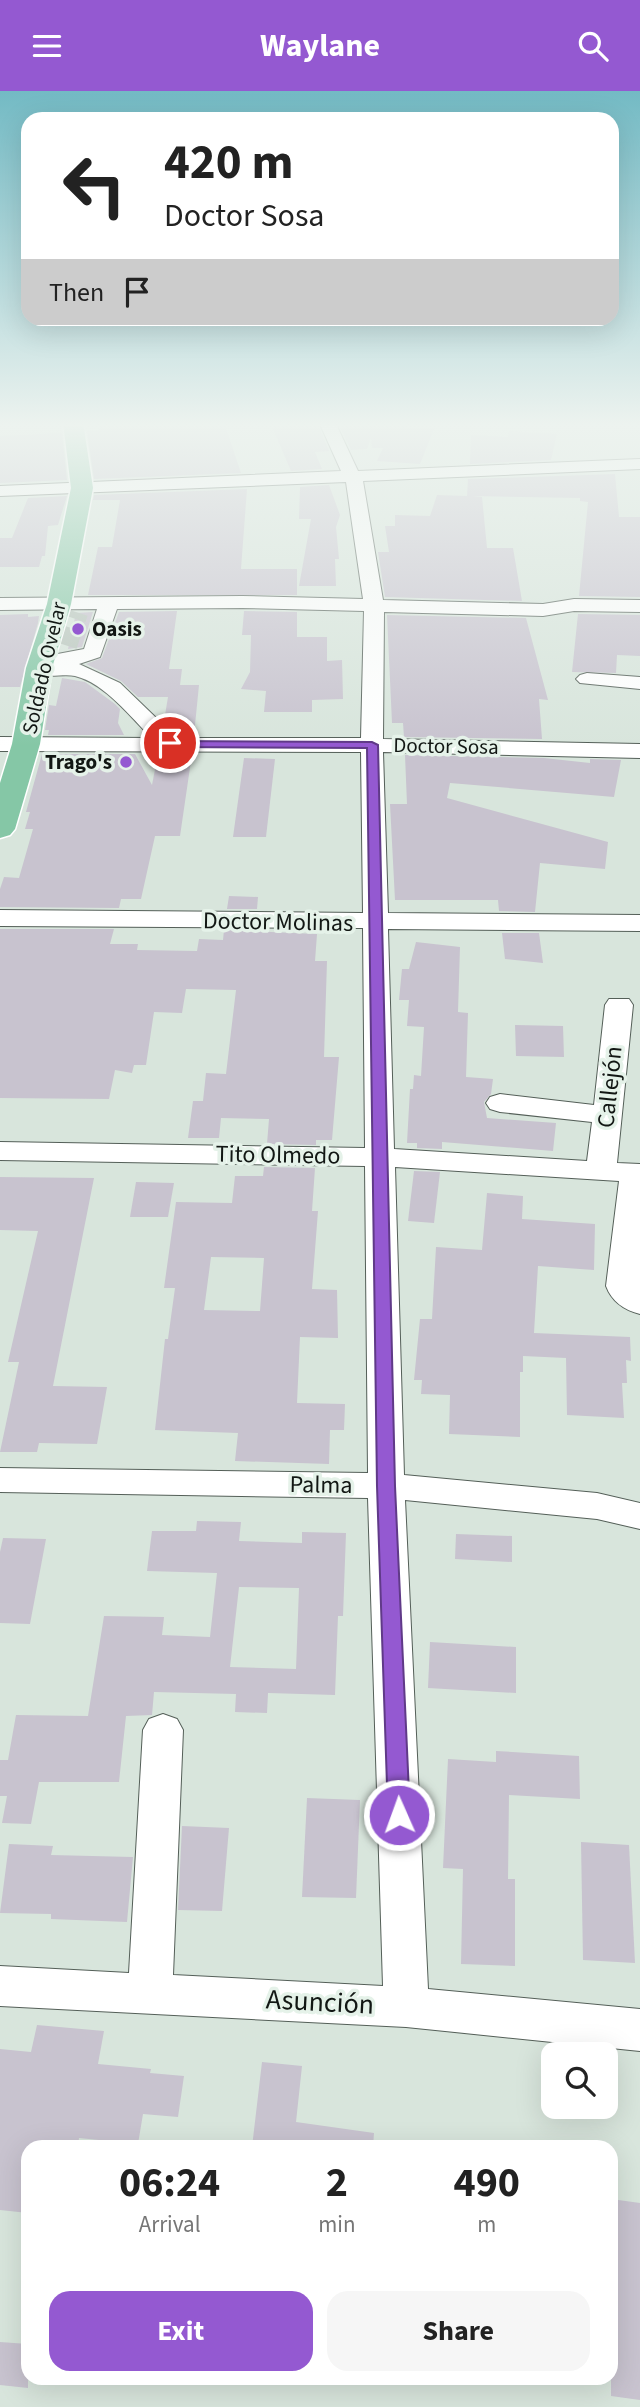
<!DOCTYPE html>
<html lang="en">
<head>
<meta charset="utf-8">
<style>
  body { margin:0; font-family:"Source Sans 3",sans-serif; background:#f6f6f6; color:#222; height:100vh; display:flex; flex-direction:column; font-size:26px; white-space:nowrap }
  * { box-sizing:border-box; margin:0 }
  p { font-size:23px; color:#767676 }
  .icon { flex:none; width:38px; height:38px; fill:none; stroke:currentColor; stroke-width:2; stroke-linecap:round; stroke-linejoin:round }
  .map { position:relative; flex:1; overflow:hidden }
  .sheet { position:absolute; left:21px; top:2049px; width:597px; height:245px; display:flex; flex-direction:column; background:#fff; border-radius:21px; box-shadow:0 7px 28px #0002 }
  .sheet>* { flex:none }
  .hud { position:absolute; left:21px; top:21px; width:598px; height:214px; border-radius:21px; box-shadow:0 7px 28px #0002; background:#fff; color:#222; overflow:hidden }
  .buttons { position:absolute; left:541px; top:1951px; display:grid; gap:14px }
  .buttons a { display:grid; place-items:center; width:77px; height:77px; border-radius:14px; background:#fff; box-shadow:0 7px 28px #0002; font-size:35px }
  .pin { position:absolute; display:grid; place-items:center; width:60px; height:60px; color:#fff; margin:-30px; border:4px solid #fff; border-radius:50%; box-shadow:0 2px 7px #0007 }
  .me { position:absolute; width:77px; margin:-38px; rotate:358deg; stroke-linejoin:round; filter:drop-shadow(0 0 5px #0008) }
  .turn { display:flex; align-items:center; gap:24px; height:147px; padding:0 28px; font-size:32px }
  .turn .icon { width:91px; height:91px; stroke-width:2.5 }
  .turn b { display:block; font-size:49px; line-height:60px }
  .then { display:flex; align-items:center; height:66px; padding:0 28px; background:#0003; gap:14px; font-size:26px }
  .eta { display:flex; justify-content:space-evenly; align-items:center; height:119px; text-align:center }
  .eta b { font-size:42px; font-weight:700; line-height:49px }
  .button { display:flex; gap:14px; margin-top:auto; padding:14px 28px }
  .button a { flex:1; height:80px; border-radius:21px; background:#9459d1; color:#fff; font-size:28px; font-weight:700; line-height:80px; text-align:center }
  .button a+a { background:#f6f6f6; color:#222 }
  header { display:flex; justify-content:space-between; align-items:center; height:91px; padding:0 28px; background:#9459d1; color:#fff; font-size:32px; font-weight:700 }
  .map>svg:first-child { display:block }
  .building { fill:#c8c3cf; fill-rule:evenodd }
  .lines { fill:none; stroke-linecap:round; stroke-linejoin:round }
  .minor-tunnel { stroke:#bac6be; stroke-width:18; stroke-dasharray:18 10; stroke-linecap:butt }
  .minor-casing { stroke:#545f58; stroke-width:2 }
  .major-casing { stroke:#fff; stroke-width:3 }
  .minor { fill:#fff; fill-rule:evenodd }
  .major { fill:#85c7a6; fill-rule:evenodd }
  .route { fill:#9459d1; stroke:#603a88; stroke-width:2 }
  .poi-dot { fill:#9459d1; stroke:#e5f2e9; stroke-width:2.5 }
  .labels { text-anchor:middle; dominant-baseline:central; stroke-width:7; stroke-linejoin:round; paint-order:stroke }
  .far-poi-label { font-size:21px; font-weight:bold; fill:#121714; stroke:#e5f2e9; text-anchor:start }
  .far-street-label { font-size:21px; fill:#121714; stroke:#e5f2e9 }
  .street-label { font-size:24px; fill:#121714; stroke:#e5f2e9 }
  .near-street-label { font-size:28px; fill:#121714; stroke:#e5f2e9 }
</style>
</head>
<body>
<header><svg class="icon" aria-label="menu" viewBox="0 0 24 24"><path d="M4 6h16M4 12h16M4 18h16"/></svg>Waylane<svg class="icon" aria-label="search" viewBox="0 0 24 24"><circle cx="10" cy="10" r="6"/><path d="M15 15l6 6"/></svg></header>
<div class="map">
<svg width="640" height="2316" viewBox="0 0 640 2316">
  <rect width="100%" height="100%" fill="#d8e5dc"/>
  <g class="building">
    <polygon points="97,331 129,331 130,334 224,331 241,382 94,388 87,340 99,340"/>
    <polygon points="270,331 317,331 329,360 315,361 322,378 291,380"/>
    <polygon points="338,331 408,331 407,337 434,338 420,373 377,370 383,357 372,357 371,347 367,358 351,359"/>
    <polygon points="509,340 557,343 551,369 470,373 471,344 508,346"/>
    <polygon points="62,342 67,389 0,392 0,345"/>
    <polygon points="615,383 619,426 640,426 640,506 579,505 588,411 580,410 580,407 472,405 482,406 487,457 513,457 522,510 385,506 378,461 389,461 385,435 395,435 395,424 430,425 437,404 467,405 468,388"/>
    <polygon points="329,394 340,424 336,436 339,468 335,468 336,495 299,495 311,428 299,428 300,396"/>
    <polygon points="247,398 241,478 297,478 297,504 88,504 98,456 112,456 120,409 93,409 94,404"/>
    <polygon points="67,405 58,434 48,435 45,465 42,465 39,476 0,476 0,447 12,447 28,407"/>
    <polygon points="177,520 169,578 182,578 180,594 199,594 194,644 178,644 164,630 168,606 138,606 121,590 86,573 102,567 119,521"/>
    <polygon points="244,520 297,521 297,546 327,546 327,570 342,569 343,608 312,609 312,621 264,621 266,600 241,598 250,581 251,544 242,544"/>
    <polygon points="93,521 82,556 68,558 76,522"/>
    <polygon points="28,523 28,526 39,525 38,532 20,596 0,596 0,524"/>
    <polygon points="578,523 640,524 640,565 617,564 616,582 572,581"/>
    <polygon points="387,524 526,527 548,609 539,608 542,648 404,646 403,632 392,632"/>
    <polygon points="62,587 85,591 115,613 120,618 118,632 124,644 48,644 49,639 45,639 49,614 56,615"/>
    <polygon points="42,663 135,663 152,694 158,663 192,663 180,745 155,745 141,808 121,808 119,817 0,816 0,798 4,786 19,787 33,738 25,738 30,721 26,721"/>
    <polygon points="405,664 544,667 590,672 590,668 621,669 614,706 450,692 447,707 608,751 605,778 540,772 535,821 499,820 498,809 395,809 390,713 407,713"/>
    <polygon points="244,667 275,668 266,746 233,746"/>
    <polygon points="229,805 258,806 257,818 227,818"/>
    <polygon points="0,838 114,838 110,853 138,853 137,859 197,860 199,848 223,849 224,839 317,843 315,870 327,870 324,966 339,966 332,1049 316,1049 316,1054 267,1053 269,1028 221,1027 219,1047 188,1047 193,1010 203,1010 206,982 226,983 236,899 186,898 182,922 154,921 146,974 134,974 132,982 115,979 109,1008 0,1007"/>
    <polygon points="502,842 539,842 543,872 505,868"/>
    <polygon points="416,851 460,856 458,921 468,922 466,986 493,988 491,1003 484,1011 487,1027 556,1032 553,1060 442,1051 442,1058 417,1057 417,1052 407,1052 410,998 413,998 414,984 421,985 424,936 407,935 409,909 399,909 402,878 409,878"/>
    <polygon points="515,934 563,935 564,966 516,965"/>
    <path d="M 264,1076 L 315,1077 L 312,1120 L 318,1120 L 312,1198 L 337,1199 L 338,1247 L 300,1246 L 297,1312 L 345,1313 L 344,1339 L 330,1339 L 329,1373 L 235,1370 L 238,1342 L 155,1339 L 165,1248 L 168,1248 L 175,1197 L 164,1197 L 176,1111 L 232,1112 L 235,1085 L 263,1085 ZM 211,1166 L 264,1167 L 260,1220 L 204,1219 Z"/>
    <polygon points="414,1080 440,1081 434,1132 408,1130"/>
    <polygon points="0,1086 94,1087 53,1295 107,1296 97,1353 39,1352 37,1361 0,1361 19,1271 8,1271 38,1140 0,1139"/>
    <polygon points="136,1091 174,1092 168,1126 130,1126"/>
    <polygon points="487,1102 523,1105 522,1128 595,1133 594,1179 538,1175 534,1242 630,1246 631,1270 626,1269 627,1292 622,1292 624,1327 567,1324 566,1267 523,1265 523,1281 520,1281 520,1346 449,1343 450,1304 421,1303 422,1289 414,1289 420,1228 432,1228 436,1156 482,1159"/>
    <path d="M 197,1430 L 241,1431 L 239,1450 L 302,1452 L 302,1441 L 346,1442 L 343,1525 L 338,1525 L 335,1604 L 268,1602 L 267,1622 L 235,1621 L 236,1603 L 154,1601 L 152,1624 L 126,1625 L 119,1691 L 39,1691 L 31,1733 L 2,1732 L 7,1705 L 0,1705 L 0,1669 L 8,1669 L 16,1624 L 88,1625 L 104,1525 L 164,1526 L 162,1544 L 210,1546 L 217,1482 L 147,1480 L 152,1440 L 196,1440 ZM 239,1496 L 299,1497 L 296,1578 L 230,1576 Z"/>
    <polygon points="456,1443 512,1445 512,1471 455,1468"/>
    <polygon points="3,1447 46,1448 30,1533 0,1532 0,1461"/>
    <polygon points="430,1551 516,1556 516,1602 428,1597"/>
    <polygon points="496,1660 579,1665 580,1708 509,1704 508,1788 515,1788 515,1875 461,1873 463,1778 443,1777 448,1668 496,1671"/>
    <polygon points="307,1707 360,1709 356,1807 302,1806"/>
    <polygon points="182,1735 229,1737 222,1820 178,1819"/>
    <polygon points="581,1751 629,1754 635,1872 583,1869"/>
    <polygon points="9,1753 53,1755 51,1764 133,1766 127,1831 51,1828 51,1823 0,1822"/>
    <polygon points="37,1934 104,1940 98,1973 151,1978 150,1982 184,1985 178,2026 143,2023 138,2053 79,2047 78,2056 28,2056 28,2122 0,2119 0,1958 31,1961"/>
    <polygon points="262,1971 302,1975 296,2031 374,2042 373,2056 252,2056"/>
    <polygon points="611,2108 640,2112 640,2309 611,2305"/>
    <polygon points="0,2251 28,2253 28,2297 0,2294"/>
  </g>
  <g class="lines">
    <polyline class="minor-tunnel" points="68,555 79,522"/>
    <g class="minor-casing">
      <g id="minor">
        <path d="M 319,331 L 335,331 L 358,380 L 640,368 L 640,378 L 363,390 L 383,509 L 543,513 L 574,508 L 640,509 L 640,521 L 574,520 L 543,525 L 384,521 L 383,648 L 640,653 L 640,667 L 383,661 L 388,822 L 640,824 L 640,840 L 388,838 L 394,1058 L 587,1070 L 592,1031 L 500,1021 L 490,1018 L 486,1012 L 490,1006 L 500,1003 L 594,1014 L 605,914 L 609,908 L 629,908 L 633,914 L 617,1072 L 640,1073 L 640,1223 C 624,1219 612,1211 606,1195 L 619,1090 L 395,1076 L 404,1384 L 597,1402 L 640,1412 L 640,1438 L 597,1428 L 405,1409 L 428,1898 L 640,1918 L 640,1960 L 406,1936 L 0,1915 L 0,1875 L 129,1882 L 143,1639 L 149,1628 L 163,1623 L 177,1628 L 183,1639 L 173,1884 L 383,1895 L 368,1407 L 0,1401 L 0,1377 L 368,1382 L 365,1075 L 0,1069 L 0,1051 L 365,1057 L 363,837 L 0,835 L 0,819 L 363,822 L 361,661 L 0,660 L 0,646 L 152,647 C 131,627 105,592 75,585 C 62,582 38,590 29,577 L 32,573 L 45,571 L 47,565 L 84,558 L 97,518 L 0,519 L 0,507 L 242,505 L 363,508 L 346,391 L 0,405 L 0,395 L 341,380 ZM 242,517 L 364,520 L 361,647 L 177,647 L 120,592 L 79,573 L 100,566 L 117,518 Z"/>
        <polygon points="587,582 640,586 640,598 580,592 576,588 580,584"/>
      </g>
    </g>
    <g class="major-casing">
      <polygon id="major" points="63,331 83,331 93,397 71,513 52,577 40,653 15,738 10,744 0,747 0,692 12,653 26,577 47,513 71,397"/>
    </g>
    <use href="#minor" class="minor"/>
    <use href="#major" class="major"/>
  </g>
  <linearGradient id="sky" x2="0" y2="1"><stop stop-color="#73bac4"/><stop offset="0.51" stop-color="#edf3ef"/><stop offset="1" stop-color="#edf3ef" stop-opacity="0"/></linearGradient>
  <rect width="640" height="655" fill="url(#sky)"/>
  <polygon class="route" points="166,650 372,651 378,654 395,1395 410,1724 406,1730 399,1733 392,1730 388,1724 377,1395 367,657 170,656 164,652"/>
  <g class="poi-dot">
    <circle cx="78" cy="538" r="7"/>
    <circle cx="126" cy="671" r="7"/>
  </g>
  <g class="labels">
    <g class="far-poi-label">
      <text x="92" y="538">Oasis</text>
      <text x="112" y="671" text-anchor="end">Trago's</text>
    </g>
    <g class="far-street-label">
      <text transform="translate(44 577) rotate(-77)">Soldado Ovelar</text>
      <text transform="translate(446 655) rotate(1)">Doctor Sosa</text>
    </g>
    <g class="street-label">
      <text transform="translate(278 831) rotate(1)">Doctor Molinas</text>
      <text transform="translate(610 996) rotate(-84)">Callejón</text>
      <text transform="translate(278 1064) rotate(1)">Tito Olmedo</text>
      <text transform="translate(321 1394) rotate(1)">Palma</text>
    </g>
    <g class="near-street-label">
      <text transform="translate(320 1911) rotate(3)">Asunción</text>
    </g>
  </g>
</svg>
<div class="buttons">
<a><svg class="icon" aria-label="search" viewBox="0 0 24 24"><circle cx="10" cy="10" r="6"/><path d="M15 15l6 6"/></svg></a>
</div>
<div class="pin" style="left:170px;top:652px;background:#d93025"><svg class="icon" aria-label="arrive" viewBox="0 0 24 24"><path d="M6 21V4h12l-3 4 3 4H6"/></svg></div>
<svg class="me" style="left:399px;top:1724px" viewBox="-20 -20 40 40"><circle r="17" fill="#9459d1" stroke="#fff" stroke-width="3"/><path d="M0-11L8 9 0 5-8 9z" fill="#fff"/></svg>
<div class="hud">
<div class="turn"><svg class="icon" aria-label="left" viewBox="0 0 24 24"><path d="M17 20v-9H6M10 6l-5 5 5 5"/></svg><div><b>420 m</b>Doctor Sosa</div></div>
<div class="then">Then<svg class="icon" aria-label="arrive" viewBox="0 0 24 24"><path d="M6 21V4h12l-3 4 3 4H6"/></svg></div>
</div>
<section class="sheet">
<div class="eta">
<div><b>06:24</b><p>Arrival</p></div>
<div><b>2</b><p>min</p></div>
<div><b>490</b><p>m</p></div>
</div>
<div class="button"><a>Exit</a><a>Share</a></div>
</section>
</div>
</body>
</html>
